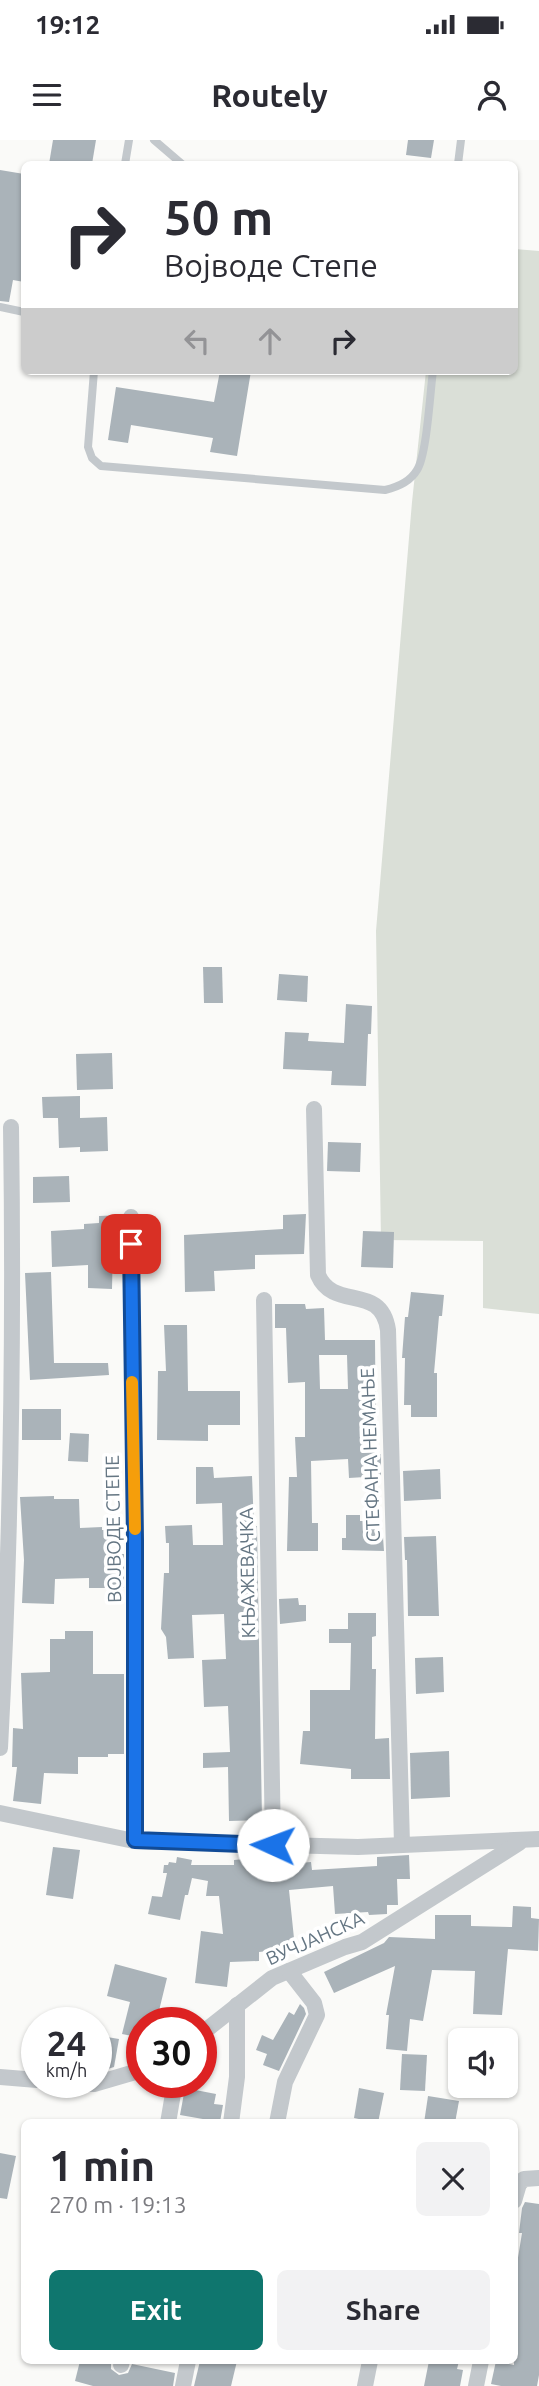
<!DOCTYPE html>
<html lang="en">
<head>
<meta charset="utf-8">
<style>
  body { margin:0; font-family:Ubuntu,sans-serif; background:#f2f2f3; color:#2b2b33; height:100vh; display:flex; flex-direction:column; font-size:26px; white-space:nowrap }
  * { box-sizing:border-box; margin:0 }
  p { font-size:23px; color:#7c7c81 }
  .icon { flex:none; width:38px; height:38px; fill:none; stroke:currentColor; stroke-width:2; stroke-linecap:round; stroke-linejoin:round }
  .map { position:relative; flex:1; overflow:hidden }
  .sheet { position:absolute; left:21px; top:1979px; width:497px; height:245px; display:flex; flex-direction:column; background:#fff; border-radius:10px; box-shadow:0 2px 5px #0004 }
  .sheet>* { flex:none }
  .banner { position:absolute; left:21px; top:21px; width:497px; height:214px; border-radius:10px; box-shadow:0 2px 5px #0004; background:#fff; color:#2b2b33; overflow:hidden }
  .controls { position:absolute; left:448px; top:1888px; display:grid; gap:14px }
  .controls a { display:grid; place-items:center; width:70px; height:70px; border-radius:10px; background:#fff; box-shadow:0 2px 5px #0004; font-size:35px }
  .speed { position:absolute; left:21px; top:1867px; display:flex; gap:14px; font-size:35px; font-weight:700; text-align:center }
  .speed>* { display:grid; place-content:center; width:91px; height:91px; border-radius:50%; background:#fff; box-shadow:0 2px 5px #0004; line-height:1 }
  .speed small { font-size:18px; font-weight:400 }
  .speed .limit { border:10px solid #d22; background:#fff; color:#111 }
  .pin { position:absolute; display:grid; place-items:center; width:60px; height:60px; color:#fff; margin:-30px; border-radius:14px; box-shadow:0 4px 10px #0006 }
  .me { position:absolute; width:77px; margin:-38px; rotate:272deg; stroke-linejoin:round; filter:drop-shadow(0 0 5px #0008) }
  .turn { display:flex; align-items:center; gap:24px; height:147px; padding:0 28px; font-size:32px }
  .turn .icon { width:91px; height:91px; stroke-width:2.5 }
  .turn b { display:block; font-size:49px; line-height:60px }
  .lanes { display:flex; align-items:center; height:66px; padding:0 28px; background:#0003; justify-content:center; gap:35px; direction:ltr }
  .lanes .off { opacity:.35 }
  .round { display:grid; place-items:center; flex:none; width:74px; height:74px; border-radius:10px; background:#f2f2f3 }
  .head { display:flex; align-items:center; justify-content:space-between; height:119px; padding:0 28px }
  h1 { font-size:42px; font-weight:700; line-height:52px }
  .button { display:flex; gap:14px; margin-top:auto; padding:14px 28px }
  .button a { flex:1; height:80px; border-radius:10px; background:#0f766e; color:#fff; font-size:28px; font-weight:700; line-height:80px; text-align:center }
  .button a+a { background:#f2f2f3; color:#2b2b33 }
  .status { display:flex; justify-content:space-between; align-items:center; height:49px; padding:0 35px; background:#fff; direction:ltr }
  .status svg { height:19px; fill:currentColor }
  header { display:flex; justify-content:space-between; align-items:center; height:91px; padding:0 28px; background:#fff; font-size:32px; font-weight:700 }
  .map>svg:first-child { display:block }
  .green { fill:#dadfd7 }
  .building { fill:#aab3b9; fill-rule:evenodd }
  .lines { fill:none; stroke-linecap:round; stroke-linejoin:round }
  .lane { stroke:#c3c8cc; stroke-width:8 }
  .street { stroke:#c3c8cc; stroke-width:16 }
  .route-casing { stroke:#114b97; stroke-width:18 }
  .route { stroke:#1a73e8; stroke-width:12 }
  .slow { stroke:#f59e0b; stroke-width:12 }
  .labels { text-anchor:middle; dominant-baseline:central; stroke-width:7; stroke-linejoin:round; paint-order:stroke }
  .street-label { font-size:19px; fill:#657683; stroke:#fff }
</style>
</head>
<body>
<div class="status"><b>19:12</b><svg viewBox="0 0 49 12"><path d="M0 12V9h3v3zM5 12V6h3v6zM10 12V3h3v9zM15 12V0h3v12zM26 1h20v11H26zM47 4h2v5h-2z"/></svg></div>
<header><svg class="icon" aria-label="menu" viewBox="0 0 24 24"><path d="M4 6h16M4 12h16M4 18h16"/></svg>Routely<svg class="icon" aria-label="person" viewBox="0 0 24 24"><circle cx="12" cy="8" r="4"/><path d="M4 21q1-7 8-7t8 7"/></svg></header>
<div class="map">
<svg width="539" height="2246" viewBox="0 0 539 2246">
  <rect width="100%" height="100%" fill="#fafaf8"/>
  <polygon class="green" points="515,109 539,111 539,1174 483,1168 483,1101 381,1100 376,791 412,362 426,231 514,231"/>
  <g class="building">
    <polygon points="53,0 96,0 92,24 49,24"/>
    <polygon points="408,0 434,0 431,18 406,15"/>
    <polygon points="0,30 24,34 24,142 13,140 9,162 0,161"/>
    <polygon points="220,231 251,231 237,316 210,312 213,298 131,285 128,303 108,300 116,247 214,262"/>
    <polygon points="203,827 222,827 223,863 204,863"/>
    <polygon points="279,834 308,836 307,862 277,860"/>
    <polygon points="346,864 372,866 371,894 368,894 366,946 331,945 332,931 283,929 285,892 309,893 308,901 344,903"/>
    <polygon points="112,913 113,949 77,950 76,914"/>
    <polygon points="80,956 80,978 107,977 108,1011 80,1012 80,1007 59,1008 58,978 43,978 42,957"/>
    <polygon points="328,1002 361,1003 360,1032 327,1031"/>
    <polygon points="69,1036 70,1062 33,1063 33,1037"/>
    <polygon points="306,1074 304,1114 255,1115 255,1129 214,1131 215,1151 185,1152 184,1095 283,1089 283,1075"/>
    <polygon points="121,1075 120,1104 113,1104 112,1149 88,1148 88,1125 52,1127 51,1091 84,1089 84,1084 99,1083 99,1076"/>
    <polygon points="363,1091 394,1092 393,1128 361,1127"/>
    <polygon points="51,1132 54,1223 108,1223 109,1235 30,1240 25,1133"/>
    <polygon points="411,1152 444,1155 442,1176 439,1176 434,1233 437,1233 437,1277 411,1277 411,1265 404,1265 405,1218 402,1218 405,1177 408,1177"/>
    <path d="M 275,1164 L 305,1164 L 306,1169 L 324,1168 L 325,1200 L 375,1200 L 376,1314 L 381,1314 L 381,1336 L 349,1338 L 348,1319 L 311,1321 L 312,1383 L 318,1383 L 318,1411 L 287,1411 L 289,1337 L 297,1337 L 295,1297 L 305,1297 L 305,1242 L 288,1243 L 286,1188 L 275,1188 ZM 319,1215 L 347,1215 L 348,1249 L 320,1249 Z"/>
    <polygon points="164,1185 187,1185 188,1251 240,1251 240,1285 208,1285 208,1301 157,1300 158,1231 166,1231"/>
    <rect x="22" y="1269" width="39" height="31"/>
    <polygon points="70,1293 89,1294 88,1322 68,1321"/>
    <polygon points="196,1327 213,1327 214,1338 252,1336 254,1387 257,1386 262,1680 229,1681 228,1627 203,1628 203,1613 230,1612 228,1566 204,1567 202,1520 226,1519 224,1474 192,1475 194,1518 168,1519 166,1497 161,1489 164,1433 169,1433 169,1403 166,1403 165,1386 192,1385 193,1405 223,1405 222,1363 196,1364"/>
    <polygon points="440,1329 441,1359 404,1361 403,1331"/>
    <polygon points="54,1356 54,1359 79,1359 80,1388 102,1387 102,1390 108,1390 109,1414 124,1414 124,1448 89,1448 89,1438 55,1439 54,1464 22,1463 24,1420 20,1357"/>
    <polygon points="346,1375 360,1375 360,1381 380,1381 380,1397 383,1397 384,1411 342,1410 342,1398 346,1398"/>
    <polygon points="436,1396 439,1476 408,1476 407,1420 405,1420 404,1397"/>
    <polygon points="298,1458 299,1465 306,1465 306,1481 280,1484 279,1459"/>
    <polygon points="348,1473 376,1473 376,1496 372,1497 372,1529 376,1529 375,1599 389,1598 390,1639 351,1639 351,1629 300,1624 303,1591 310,1591 310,1550 350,1550 351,1503 329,1503 329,1489 348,1489"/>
    <polygon points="65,1491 93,1491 93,1534 124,1534 124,1614 108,1614 108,1617 78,1617 78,1634 44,1633 41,1664 13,1661 17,1627 12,1627 13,1588 23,1589 21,1533 50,1532 50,1499 65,1499"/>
    <polygon points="443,1517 444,1552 416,1554 415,1518"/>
    <polygon points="449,1611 450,1657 411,1659 410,1613"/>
    <polygon points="53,1707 80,1710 73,1759 46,1755"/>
    <polygon points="409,1715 410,1739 397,1739 398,1765 387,1765 387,1774 369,1775 368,1772 335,1774 333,1746 289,1750 295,1808 259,1812 259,1821 230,1822 227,1847 195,1843 201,1791 223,1794 219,1756 206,1756 208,1741 192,1738 188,1755 185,1755 180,1780 148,1774 152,1756 162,1757 167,1733 163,1733 164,1725 168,1725 169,1722 176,1723 177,1717 192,1720 191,1725 234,1725 234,1720 277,1716 278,1725 311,1722 312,1730 377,1726 377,1717"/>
    <polygon points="513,1766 531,1767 531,1778 539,1779 538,1811 508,1809 502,1875 473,1874 475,1831 432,1830 423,1881 410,1879 407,1911 386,1909 389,1875 386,1875 395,1826 334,1853 324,1832 384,1803 389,1797 435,1799 435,1775 471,1775 471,1786 512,1787"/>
    <polygon points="115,1824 167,1838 156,1883 142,1883 142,1898 122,1894 130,1862 107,1856"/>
    <polygon points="300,1864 304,1868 306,1874 279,1931 263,1925 267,1914 256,1910 262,1895 273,1900 289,1872 294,1875"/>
    <polygon points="101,1896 119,1899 114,1927 98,1932 96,1928"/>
    <polygon points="402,1914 427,1915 425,1951 400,1950"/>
    <polygon points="185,1948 216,1954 214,1964 223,1965 220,1982 180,1975"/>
    <polygon points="359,1948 384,1953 378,1983 354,1978"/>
    <polygon points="428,1956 459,1961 455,1983 424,1983"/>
    <polygon points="0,2013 16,2016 7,2059 0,2058"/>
    <polygon points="525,2062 539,2064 539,2235 537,2246 501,2246 491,2244 496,2221 514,2225 514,2142 522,2093 519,2093 522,2068"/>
    <polygon points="80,2221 111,2221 111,2229 119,2235 128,2233 132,2224 175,2233 173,2246 93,2246 75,2241"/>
    <polygon points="200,2221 237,2221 231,2246 194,2246"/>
    <polygon points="429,2221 459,2221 457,2229 463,2230 460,2246 424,2246"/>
  </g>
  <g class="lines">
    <g class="lane">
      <polyline points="154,0 182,24"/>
      <polyline points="125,24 129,0"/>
      <polyline points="458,24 461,0"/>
      <polyline points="0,167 24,172"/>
      <path d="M 94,231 L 88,307 L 92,318 L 101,326 L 385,350 C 398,347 410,342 417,330 C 427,315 430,252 433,231"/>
    </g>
    <g class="street">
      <path d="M 314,969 L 318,1135 C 334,1172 381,1142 388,1190 L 402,1704"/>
      <polyline points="131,1077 135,1400 134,1701"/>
      <polyline points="264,1160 273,1705"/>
      <path d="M 0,1608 C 11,1401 14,1194 11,987"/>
      <polyline points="0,1673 134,1701 358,1707 539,1699"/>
      <polyline points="201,1894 272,1838 345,1807 362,1802 519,1703"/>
      <polyline points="0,1937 37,1940"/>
      <polyline points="63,1942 94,1944 142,1930"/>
      <polyline points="168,1983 175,1942"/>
      <polyline points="231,1983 237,1937 237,1865"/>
      <polyline points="277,1983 285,1942 317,1875 314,1863 289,1831"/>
      <polyline points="514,2061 519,2044 524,2039 539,2038"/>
      <polyline points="121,2225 122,2221"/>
      <polyline points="183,2246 188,2221"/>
      <polyline points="365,2246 370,2221"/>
      <polyline points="476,2246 481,2221"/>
    </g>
  </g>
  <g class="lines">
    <g class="route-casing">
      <polyline id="route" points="131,1104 135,1400 135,1700 273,1705"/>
    </g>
    <use href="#route" class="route"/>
    <polyline class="slow" points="132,1242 135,1389"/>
  </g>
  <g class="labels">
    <g class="street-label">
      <text transform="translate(370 1315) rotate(-92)">СТЕФАНА НЕМАЊЕ</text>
      <text transform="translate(113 1389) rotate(-91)">ВОЈВОДЕ СТЕПЕ</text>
      <text transform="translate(247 1433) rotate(-91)">КЊАЖЕВАЧКА</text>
      <text transform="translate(315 1798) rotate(-24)">ВУЧЈАНСКА</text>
    </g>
  </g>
</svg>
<div class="controls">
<a><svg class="icon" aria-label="sound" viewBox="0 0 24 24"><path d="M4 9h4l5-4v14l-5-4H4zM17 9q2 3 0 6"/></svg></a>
</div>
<div class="speed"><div>24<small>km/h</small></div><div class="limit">30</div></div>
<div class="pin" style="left:131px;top:1104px;background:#d93025"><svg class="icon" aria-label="arrive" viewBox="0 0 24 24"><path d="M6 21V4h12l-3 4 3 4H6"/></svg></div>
<svg class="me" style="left:273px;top:1705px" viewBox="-20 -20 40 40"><circle r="19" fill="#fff"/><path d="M0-13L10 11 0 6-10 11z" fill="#1a73e8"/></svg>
<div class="banner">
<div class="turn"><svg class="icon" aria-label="right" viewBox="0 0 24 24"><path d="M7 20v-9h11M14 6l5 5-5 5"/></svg><div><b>50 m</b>Војводе Степе</div></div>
<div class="lanes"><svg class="icon off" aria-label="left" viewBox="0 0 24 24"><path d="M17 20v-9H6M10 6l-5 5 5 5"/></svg><svg class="icon off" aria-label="ahead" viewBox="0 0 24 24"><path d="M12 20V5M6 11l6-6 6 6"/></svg><svg class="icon" aria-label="right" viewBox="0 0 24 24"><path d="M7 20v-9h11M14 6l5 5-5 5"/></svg></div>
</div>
<section class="sheet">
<div class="head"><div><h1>1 min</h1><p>270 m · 19:13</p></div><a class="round"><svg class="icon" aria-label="close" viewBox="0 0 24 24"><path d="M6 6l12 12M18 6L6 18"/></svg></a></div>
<div class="button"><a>Exit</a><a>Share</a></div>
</section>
</div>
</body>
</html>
